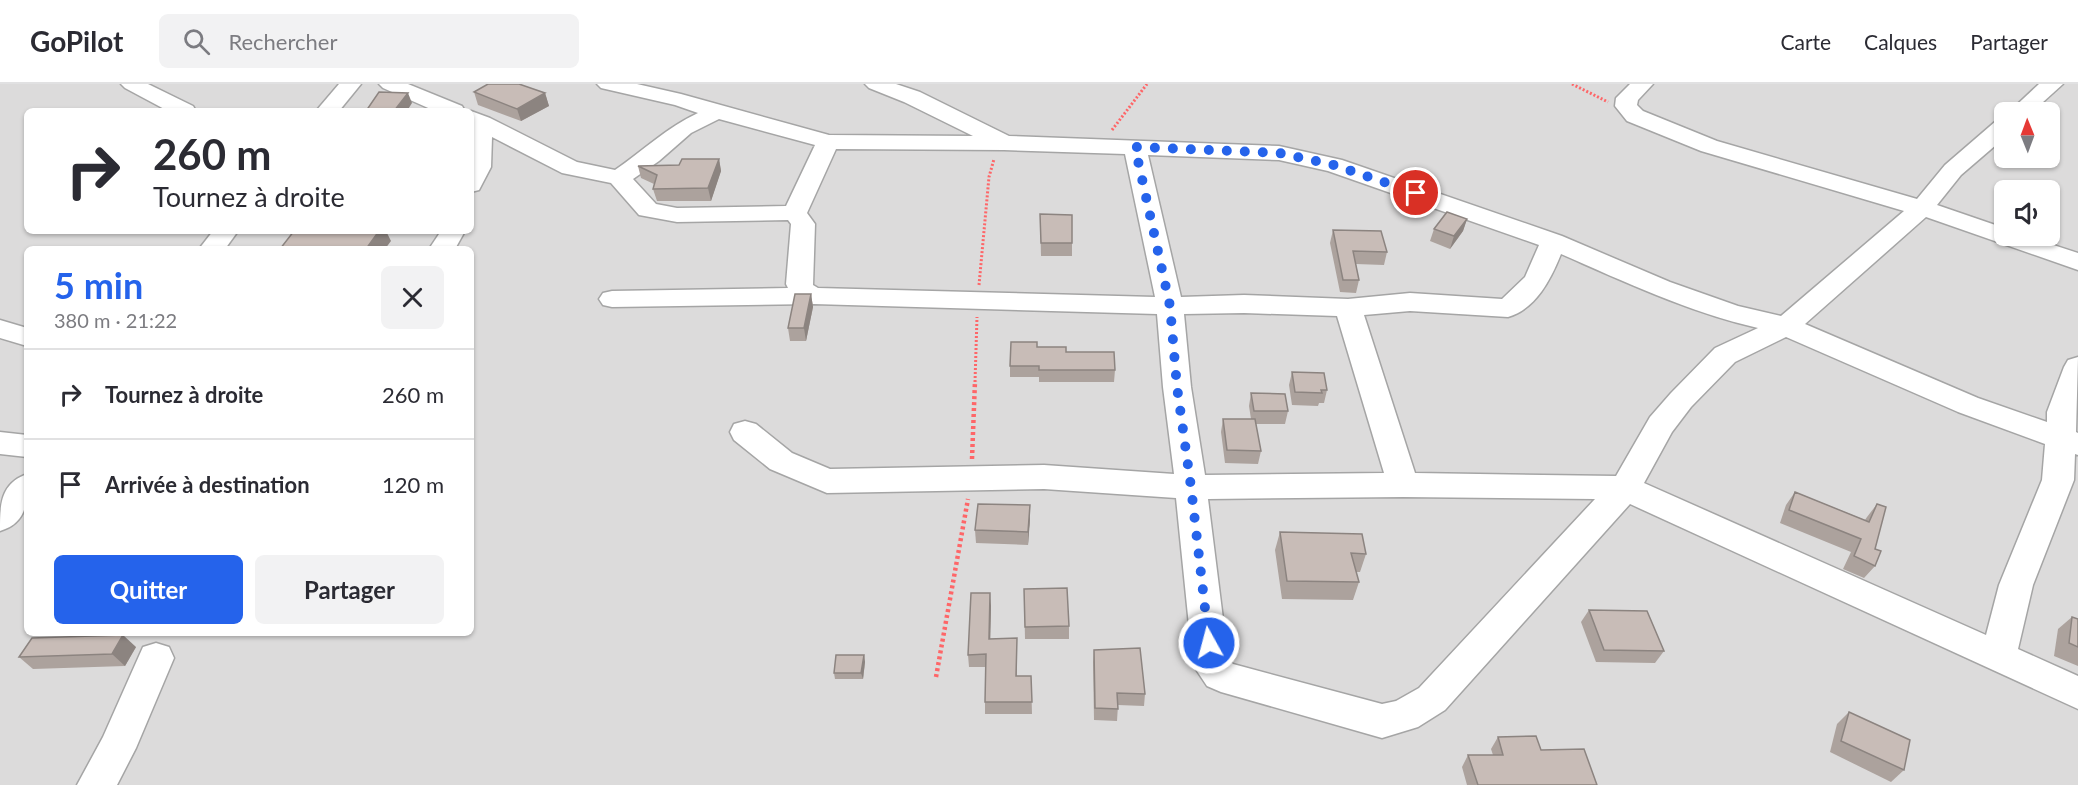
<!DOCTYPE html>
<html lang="fr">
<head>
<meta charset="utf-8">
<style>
  body { margin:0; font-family:Lato,sans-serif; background:#f2f2f3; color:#2b2b33; height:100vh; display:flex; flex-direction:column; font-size:22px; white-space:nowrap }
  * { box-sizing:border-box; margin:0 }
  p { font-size:20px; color:#7c7c81 }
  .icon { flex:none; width:33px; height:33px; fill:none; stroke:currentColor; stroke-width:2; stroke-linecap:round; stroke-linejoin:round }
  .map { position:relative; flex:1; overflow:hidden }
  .details { position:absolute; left:24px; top:162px; width:450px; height:390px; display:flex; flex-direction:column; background:#fff; border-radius:9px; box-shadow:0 2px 4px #0004 }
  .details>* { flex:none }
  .hud { position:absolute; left:24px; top:24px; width:450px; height:126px; border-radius:9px; box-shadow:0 2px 4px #0004; background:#fff; color:#2b2b33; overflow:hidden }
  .needle { width:39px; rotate:359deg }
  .buttons { position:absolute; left:1994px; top:18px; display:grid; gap:12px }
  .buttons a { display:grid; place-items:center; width:66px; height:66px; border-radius:9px; background:#fff; box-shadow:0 2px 4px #0004; font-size:30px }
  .pin { position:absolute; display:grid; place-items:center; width:51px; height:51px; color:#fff; margin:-26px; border:3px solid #fff; border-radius:50%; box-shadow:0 2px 6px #0007 }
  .me { position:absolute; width:66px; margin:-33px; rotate:353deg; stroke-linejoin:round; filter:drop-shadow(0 0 4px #0008) }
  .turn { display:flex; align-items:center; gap:21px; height:126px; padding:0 30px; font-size:27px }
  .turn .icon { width:78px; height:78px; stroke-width:2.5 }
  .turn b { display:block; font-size:42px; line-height:51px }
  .round { display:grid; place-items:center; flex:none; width:63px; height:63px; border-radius:9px; background:#f2f2f3 }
  .head { display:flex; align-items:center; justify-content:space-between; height:102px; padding:0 30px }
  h1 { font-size:36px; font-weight:700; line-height:45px; color:#2563eb }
  .action { display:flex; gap:12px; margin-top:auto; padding:12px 30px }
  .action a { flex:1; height:69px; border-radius:9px; background:#2563eb; color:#fff; font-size:24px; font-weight:700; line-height:69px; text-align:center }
  .action a+a { background:#f2f2f3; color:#2b2b33 }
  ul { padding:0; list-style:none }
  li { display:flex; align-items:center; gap:18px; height:90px; padding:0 30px; border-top:2px solid #e1e1e2 }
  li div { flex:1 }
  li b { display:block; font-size:22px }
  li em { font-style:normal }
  header { display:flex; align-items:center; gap:36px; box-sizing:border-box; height:84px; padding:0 30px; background:#fff; border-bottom:2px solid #e1e1e2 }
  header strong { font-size:28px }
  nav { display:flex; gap:33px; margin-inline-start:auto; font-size:21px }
  .search { width:420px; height:54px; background:#f2f2f3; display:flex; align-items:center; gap:15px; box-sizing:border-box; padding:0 21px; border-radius:9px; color:#7c7c81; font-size:22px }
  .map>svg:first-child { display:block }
  .residential { fill:#dcdbdb; fill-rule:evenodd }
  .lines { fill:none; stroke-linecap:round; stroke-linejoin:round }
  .minor-casing { stroke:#a5a5a5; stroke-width:3 }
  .path-far1 { stroke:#fe6668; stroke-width:3; stroke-dasharray:2 2; stroke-linecap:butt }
  .path { stroke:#fe6668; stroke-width:4.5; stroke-dasharray:3 3; stroke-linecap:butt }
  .minor { fill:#fff; fill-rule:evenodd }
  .wall { fill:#aca29d }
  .shaded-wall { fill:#8c8480 }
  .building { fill:#c8bcb7; stroke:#8c8480; stroke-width:1.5 }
  .route { stroke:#2563eb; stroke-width:10; stroke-dasharray:0 18 }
</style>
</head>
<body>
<header>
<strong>GoPilot</strong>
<div class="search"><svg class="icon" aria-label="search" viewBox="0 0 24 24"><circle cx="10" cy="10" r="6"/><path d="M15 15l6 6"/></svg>Rechercher</div>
<nav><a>Carte</a><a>Calques</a><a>Partager</a></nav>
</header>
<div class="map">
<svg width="2078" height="701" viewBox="0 0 2078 701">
  <rect width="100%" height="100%" fill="#f0ebe4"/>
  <path class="residential" d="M 0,0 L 2078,0 L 2078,701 L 0,701 ZM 27,27 L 471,27 L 471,147 L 27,147 ZM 2004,28 L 2049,28 L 2049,74 L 2004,74 ZM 2004,106 L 2049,106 L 2049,152 L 2004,152 ZM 27,165 L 471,165 L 471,549 L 27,549 Z"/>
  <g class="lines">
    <g class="minor-casing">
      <g id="minor">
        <polygon points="121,0 148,0 193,22 196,27 168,27 125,4"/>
        <polygon points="339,0 361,0 339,27 316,27"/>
        <polygon points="379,0 408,0 462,22 465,27 435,27 383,4"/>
        <path d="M 597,0 L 637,0 L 681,10 L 829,51 L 973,52 L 904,18 L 869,4 L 865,0 L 896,0 L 920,8 L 1009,52 L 1279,62 L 1342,76 L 1562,152 L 1670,198 L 1738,222 L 1781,232 L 1904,127 L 1701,67 L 1627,37 L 1615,22 L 1616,14 L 1630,0 L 1653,0 L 1638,16 L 1637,21 L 1643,27 L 1717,57 L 1917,115 L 1945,81 L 1996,37 L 2004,35 L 2004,54 L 1961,91 L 1937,121 L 2004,144 L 2004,152 L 2026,152 L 2078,169 L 2078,186 L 1926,133 L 1805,240 L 1978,314 L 2047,338 L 2047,328 L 2064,283 L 2068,276 L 2078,273 L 2076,348 L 2078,349 L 2078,371 L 2075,370 L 2074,396 L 2033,501 L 2018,565 L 2078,592 L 2078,625 L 1630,420 L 1445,626 L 1418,643 L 1382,654 L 1221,608 L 1207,602 L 1193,581 L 1176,414 L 1044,405 L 827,409 L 770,385 L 734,356 L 730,348 L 734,340 L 745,337 L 756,340 L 792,369 L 830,385 L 1044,381 L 1174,390 L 1163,303 L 1157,230 L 814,220 L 612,223 L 603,221 L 599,215 L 603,209 L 612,207 L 788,204 L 786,200 L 791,140 L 788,136 L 677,138 L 639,131 L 611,99 L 562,89 L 492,53 L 491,83 L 479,106 L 471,108 L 471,27 L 490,34 L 577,78 L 615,86 C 643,67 667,43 698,29 L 675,21 L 601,4 ZM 719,35 L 815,61 L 786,122 L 677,124 L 656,120 L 633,95 L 659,77 L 691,49 ZM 836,65 L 1004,66 L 1125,70 L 1155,213 L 818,204 L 813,201 L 815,140 L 807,129 ZM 1148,71 L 1279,76 L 1328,87 L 1539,161 L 1525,193 L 1502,215 L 1410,209 L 1348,215 L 1244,211 L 1181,213 ZM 1561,170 C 1625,198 1689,228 1758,244 L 1715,264 L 1671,309 L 1650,333 L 1616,392 L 1415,389 L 1364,231 L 1410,227 L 1508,233 C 1536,225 1551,195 1561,170 ZM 1244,229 L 1337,232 L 1384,389 L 1205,391 L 1191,303 L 1184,230 ZM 1786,253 L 1958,328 L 2045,360 L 2042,396 L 1999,501 L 1986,551 L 1644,399 L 1672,348 L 1691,323 L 1735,278 ZM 1403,413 L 1595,415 L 1419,604 L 1396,617 L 1382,620 L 1233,580 L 1228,575 L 1208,415 Z"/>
        <polygon points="2039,0 2063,0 2032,28 2009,28"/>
        <polygon points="213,147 238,147 225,165 199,165"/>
        <polygon points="441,147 465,147 455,165 429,165"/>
        <polygon points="0,236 27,244 27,262 0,254"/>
        <polygon points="0,348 27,351 27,373 0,370"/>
        <path d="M 27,390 C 27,416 29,438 0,447 C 0,421 0,400 27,390 Z"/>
        <polygon points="156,559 169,563 174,574 136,664 117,701 77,701 103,653 143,563"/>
      </g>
    </g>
    <g class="path-far1">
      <polyline points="1572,0 1608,18"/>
      <polyline points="1112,46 1147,0"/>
      <polyline points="979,201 989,93 994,75"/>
      <polyline points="975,298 977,233"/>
    </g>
    <g class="path">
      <polyline points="972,375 975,297"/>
      <polyline points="936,593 968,415"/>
    </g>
    <use href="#minor" class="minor"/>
  </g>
  <g class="wall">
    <polygon points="474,8 545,9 549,22 521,37 478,21"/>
    <polygon points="719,75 721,87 711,117 657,117 653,105 654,100 641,94 638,82 679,81"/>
    <polygon points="1040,130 1072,131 1072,172 1041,172"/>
    <polygon points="1467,135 1463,147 1450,165 1430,157 1434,145"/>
    <polygon points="1333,146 1387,168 1384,181 1356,180 1359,196 1356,209 1340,208 1330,159"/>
    <polygon points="811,210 813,223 806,257 790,257 788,244"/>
    <polygon points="1037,263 1066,268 1115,286 1114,298 1039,298 1039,293 1010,293 1010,282"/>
    <polygon points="1292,288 1327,306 1324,319 1319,319 1318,322 1292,321 1289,301"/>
    <polygon points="1251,309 1288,327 1285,340 1256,340 1261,367 1258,380 1225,379 1221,348 1223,335 1251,335 1249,322"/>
    <polygon points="1795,408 1865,436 1867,433 1877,420 1875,482 1864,494 1843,485 1851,468 1780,439 1786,421"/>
    <polygon points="1030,434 1028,461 976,459 975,446"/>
    <polygon points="1280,448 1366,470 1360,488 1356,488 1359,498 1353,516 1282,515 1275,466"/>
    <polygon points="1024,505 1069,542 1069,555 1025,555"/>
    <polygon points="991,522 990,555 1017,567 1017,592 1031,592 1032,630 985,630 985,618 986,583 969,583 968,571"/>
    <polygon points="1589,526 1664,567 1655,579 1596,578 1581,538"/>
    <polygon points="2072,533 2078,535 2078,582 2054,572 2058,545"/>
    <polygon points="136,563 125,582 33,585 19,573"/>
    <polygon points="1094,566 1145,610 1144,622 1118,621 1117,637 1094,636 1093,578"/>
    <polygon points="864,571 865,578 863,595 835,595 834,589"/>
    <polygon points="1849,628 1904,686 1891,698 1830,668 1837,640"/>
    <polygon points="1498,653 1541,666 1597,701 1467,701 1462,683 1468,671 1493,671 1491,665"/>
  </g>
  <g class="shaded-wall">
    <polygon points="408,9 412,19 407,27 394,27"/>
    <polygon points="545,9 549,22 521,37 517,25"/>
    <polygon points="719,75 721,87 711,117 708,104"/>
    <polygon points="1467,135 1463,147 1450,165 1454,152"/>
    <polygon points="379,147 386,147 391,157 385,165 366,165"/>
    <polygon points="811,210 813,223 806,257 804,244"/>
    <polygon points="1030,421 1030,434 1028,461 1028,448"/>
    <polygon points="990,509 991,522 990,567 989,555"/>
    <polygon points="123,551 136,563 125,582 112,570"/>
    <polygon points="864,571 865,578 863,595 861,589"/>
  </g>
  <g class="building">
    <polygon points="488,0 519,0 545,9 517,25 474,8"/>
    <polygon points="379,8 408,9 394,27 366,27"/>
    <polygon points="682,75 719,75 708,104 653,105 657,91 638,82 679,81"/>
    <polygon points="1447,128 1467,135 1454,152 1434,145"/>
    <polygon points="1040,130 1072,131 1072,159 1041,159"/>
    <polygon points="1333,146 1381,147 1387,168 1353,167 1359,196 1343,196"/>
    <polygon points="294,147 379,147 366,165 280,165"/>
    <polygon points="795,210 811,210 804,244 788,244"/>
    <polygon points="1011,258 1037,258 1037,263 1066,263 1066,268 1114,268 1115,286 1039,286 1039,282 1010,282"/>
    <polygon points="1292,288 1324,289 1327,306 1321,306 1322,309 1295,308"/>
    <polygon points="1251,309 1285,310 1288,327 1254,327"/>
    <polygon points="1223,335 1255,335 1261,367 1227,366"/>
    <polygon points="1795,408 1869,438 1877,420 1886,423 1875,465 1881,467 1875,482 1854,472 1861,455 1789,426"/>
    <polygon points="978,420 1030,421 1028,448 975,446"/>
    <polygon points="1280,448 1362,450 1366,470 1351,469 1359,498 1287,497"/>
    <polygon points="1067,504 1069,542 1025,543 1024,505"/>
    <polygon points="971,509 990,509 989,555 1017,554 1016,592 1031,592 1032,618 985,618 986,570 968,571"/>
    <polygon points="1589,526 1647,527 1664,567 1604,566"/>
    <polygon points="2072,533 2078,535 2078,563 2069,559"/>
    <polygon points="123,551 112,570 19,573 32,554"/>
    <polygon points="1140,564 1145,610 1117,609 1118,625 1095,624 1094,566"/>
    <polygon points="836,571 864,571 861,589 834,589"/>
    <polygon points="1849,628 1910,656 1904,686 1841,657"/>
    <polygon points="1536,652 1541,666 1584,665 1597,701 1478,701 1468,671 1503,671 1498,653"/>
  </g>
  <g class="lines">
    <polyline class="route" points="1209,559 1191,403 1177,303 1170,222 1135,63 1279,69 1334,81 1416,109"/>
  </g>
</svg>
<div class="buttons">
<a><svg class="needle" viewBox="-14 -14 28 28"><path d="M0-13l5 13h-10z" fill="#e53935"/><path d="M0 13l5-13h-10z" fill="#7c7c81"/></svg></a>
<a><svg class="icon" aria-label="sound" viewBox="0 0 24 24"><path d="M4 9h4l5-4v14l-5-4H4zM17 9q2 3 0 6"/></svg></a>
</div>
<div class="pin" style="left:1416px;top:109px;background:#d93025"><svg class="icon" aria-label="arrive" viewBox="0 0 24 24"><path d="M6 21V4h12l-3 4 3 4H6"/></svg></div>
<svg class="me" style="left:1209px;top:559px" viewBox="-20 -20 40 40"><circle r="17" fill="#2563eb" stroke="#fff" stroke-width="3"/><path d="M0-11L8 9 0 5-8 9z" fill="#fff"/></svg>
<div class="hud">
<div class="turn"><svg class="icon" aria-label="right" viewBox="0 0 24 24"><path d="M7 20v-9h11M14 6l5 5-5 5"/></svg><div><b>260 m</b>Tournez à droite</div></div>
</div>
<section class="details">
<div class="head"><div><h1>5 min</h1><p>380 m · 21:22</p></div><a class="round"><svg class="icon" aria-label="close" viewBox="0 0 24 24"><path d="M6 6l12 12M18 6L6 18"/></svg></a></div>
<ul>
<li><svg class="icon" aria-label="right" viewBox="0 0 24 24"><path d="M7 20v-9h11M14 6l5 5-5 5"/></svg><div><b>Tournez à droite</b></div><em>260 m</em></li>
<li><svg class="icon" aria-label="arrive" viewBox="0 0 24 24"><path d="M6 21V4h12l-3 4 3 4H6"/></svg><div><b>Arrivée à destination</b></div><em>120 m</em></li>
</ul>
<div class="action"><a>Quitter</a><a>Partager</a></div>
</section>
</div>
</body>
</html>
